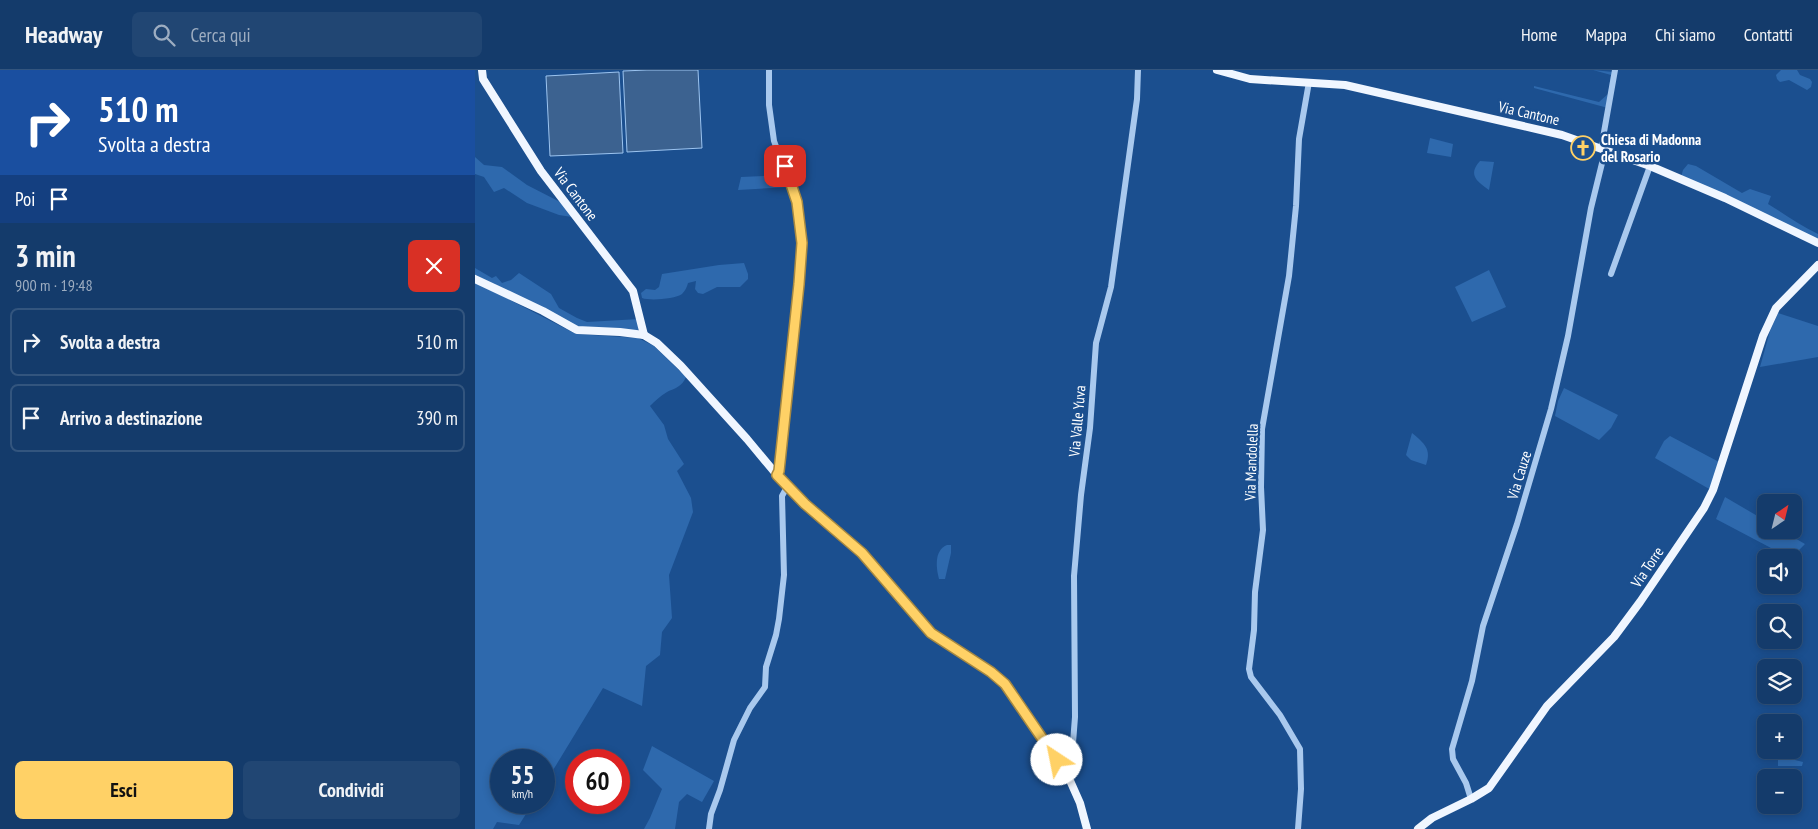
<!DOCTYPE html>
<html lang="it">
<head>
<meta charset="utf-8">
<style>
  body { margin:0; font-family:"PT Sans Narrow",sans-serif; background:#214673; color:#f1f3f6; height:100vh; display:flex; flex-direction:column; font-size:19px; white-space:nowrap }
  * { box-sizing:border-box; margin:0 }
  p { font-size:16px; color:#9dadc1 }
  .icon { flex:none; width:28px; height:28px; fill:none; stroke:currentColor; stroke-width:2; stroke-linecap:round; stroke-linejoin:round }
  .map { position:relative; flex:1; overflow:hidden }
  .side { display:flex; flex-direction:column; background:#143b6b; width:475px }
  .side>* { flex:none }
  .guide { background:#1a4fa0; color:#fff; overflow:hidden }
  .needle { width:32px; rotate:35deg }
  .fabs { position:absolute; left:1282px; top:424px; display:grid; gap:10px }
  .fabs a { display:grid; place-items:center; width:45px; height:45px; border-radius:8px; background:#143b6b; box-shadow:0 2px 8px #0003,0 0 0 1px #33557e; font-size:25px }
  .speed { position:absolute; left:15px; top:679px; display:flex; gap:10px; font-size:25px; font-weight:700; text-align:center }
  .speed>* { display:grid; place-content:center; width:65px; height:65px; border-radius:50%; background:#143b6b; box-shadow:0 2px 8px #0003,0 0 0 1px #33557e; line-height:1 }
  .speed small { font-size:12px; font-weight:400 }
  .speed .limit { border:8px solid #d22; background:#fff; color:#111 }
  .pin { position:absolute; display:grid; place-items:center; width:42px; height:42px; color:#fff; margin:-21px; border-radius:10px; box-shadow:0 2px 8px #0006 }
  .me { position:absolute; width:55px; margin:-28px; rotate:326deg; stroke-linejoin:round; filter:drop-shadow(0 0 4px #0008) }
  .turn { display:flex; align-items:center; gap:18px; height:105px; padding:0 15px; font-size:22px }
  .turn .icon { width:65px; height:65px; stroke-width:2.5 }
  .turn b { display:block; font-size:35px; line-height:42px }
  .then { display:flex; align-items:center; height:48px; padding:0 15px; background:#0003; gap:10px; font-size:19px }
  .round { display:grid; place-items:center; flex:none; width:52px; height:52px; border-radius:8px; background:#214673 }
  .head { display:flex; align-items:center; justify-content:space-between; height:85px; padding:0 15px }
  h1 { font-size:30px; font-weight:700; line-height:38px }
  .cta { display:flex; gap:10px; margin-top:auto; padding:10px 15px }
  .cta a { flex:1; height:58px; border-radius:8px; background:#ffd166; color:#111; font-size:20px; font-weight:700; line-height:58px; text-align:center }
  .cta a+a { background:#214673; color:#f1f3f6 }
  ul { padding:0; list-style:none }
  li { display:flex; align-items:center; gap:15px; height:68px; margin:0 10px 8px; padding:0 5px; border:2px solid #33557e; border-radius:8px }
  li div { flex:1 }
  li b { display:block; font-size:19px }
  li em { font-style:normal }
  header { display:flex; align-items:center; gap:30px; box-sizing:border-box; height:70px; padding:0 25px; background:#143b6b; border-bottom:1px solid #33557e }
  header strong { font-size:24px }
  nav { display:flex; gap:28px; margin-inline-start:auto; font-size:18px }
  .search { width:350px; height:45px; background:#214673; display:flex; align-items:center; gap:12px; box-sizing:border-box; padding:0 18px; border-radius:8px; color:#9dadc1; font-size:19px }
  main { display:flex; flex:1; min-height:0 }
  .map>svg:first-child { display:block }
  .green { fill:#2e69ad }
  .water { fill:#3c6290; stroke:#9cc4f0 }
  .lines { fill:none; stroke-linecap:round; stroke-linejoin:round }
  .minor { stroke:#a9c9ee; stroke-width:6 }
  .major { stroke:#f0f6ff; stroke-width:8 }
  .route-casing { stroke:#a68842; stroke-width:12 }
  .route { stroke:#ffd166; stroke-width:9 }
  .labels { text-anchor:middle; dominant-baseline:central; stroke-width:5; stroke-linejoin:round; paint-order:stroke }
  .street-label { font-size:15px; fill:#fff; stroke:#1b4f8f }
  .poi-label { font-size:15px; font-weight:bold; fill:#fff; stroke:#1b4f8f; text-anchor:start }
</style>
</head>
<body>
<header>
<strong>Headway</strong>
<div class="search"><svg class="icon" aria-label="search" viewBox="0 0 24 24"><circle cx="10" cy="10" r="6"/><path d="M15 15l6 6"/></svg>Cerca qui</div>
<nav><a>Home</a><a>Mappa</a><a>Chi siamo</a><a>Contatti</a></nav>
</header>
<main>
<section class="side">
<div class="guide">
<div class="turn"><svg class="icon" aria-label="right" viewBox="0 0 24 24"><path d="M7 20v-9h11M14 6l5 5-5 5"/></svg><div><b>510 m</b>Svolta a destra</div></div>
<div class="then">Poi<svg class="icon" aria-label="arrive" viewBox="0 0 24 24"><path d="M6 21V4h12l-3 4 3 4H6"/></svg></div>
</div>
<div class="head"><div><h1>3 min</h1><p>900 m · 19:48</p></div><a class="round" style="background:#d93025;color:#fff"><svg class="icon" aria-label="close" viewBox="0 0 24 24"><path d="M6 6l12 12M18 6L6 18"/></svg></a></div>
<ul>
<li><svg class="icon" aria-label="right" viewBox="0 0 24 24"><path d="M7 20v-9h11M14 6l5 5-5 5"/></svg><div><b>Svolta a destra</b></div><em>510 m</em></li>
<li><svg class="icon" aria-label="arrive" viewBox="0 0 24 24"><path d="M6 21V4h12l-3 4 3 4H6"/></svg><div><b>Arrivo a destinazione</b></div><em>390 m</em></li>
</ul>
<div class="cta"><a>Esci</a><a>Condividi</a></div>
</section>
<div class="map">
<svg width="1343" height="759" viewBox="0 0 1343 759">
  <rect width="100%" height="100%" fill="#1b4f8f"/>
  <g class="green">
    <polygon points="1118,0 1138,2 1133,38 1059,18 1059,16 1124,32 1133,24 1136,5"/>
    <polygon points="1306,0 1322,0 1325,5 1335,9 1337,12 1336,17 1332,20 1314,10 1305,12 1302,9 1301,5"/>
    <polygon points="955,68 978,74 976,87 952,83"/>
    <polygon points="0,87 9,95 27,97 52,115 89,134 97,147 84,145 52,133 29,118 19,122 9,107 0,104"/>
    <path d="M 1005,91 L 1019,92 L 1014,120 C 1003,112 992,105 1005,91 Z"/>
    <path d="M 1213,94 L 1221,96 L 1267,123 L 1275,119 L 1296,126 L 1293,134 C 1310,144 1326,156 1343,164 L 1343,170 L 1206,107 L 1208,100 Z"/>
    <polygon points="310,105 314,117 263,120 266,107"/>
    <path d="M 269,193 L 273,204 L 273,209 L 265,217 L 242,217 L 228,224 L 223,223 L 220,219 L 221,211 L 213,213 C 212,217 210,221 207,224 C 200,229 175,231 167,228 L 166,223 L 171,219 L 180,220 L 184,217 L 187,204 L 244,195 Z"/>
    <polygon points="0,198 17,208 21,206 27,213 36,210 44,203 76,224 84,238 102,248 112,252 164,249 163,262 103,257 0,206"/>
    <polygon points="1014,200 1031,237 997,252 980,217"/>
    <path d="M 0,212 L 101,264 L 163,268 L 179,276 L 211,307 C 207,317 200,318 192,322 C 185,326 180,331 175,336 L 189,355 L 193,369 L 209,394 L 202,401 L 216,428 L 218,442 L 194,505 L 197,548 L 187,562 L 185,585 L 171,596 L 167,636 L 128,618 L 69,715 L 69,690 L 26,690 L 26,732 L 58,733 L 44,755 L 22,752 L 18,759 L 0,759 Z"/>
    <polygon points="1303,243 1343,256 1343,287 1285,297 1295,261"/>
    <polygon points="1089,318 1143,345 1136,358 1124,370 1080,346 1083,331"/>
    <path d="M 937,363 C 949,373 957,379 951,395 L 936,390 L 931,385 Z"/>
    <polygon points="1195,366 1246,393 1236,420 1180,388 1189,371"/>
    <polygon points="1250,427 1291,451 1291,460 1306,460 1330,474 1317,487 1313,487 1241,449"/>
    <path d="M 472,475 L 476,475 L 476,483 L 470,509 L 464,509 C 461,498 459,480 472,475 Z"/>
    <polygon points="177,676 239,711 227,732 212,724 204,732 200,759 169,759 175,748 187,719 168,700"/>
    <polygon points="1303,680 1311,680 1320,690 1328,692 1327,696 1303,696"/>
  </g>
  <g class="water">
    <polygon points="172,0 223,0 227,78 152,82 148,1"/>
    <polygon points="144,2 148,83 75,86 71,6"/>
  </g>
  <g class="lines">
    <g class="minor">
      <polyline points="294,0 294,35 299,71 322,132 327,173 324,214 304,401 302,405"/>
      <polyline points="1126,79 1140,0"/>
      <polyline points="1136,204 1175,96"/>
      <polyline points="593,706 596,699 600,647 599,506 606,425 615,358 621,273 636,217 662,29 663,0"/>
      <polyline points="996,729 991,713 978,689 977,679 997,611 1008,556 1042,454 1076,339 1093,266 1116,138 1130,81"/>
      <polyline points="234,759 236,744 245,720 259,670 275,638 290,617 291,597 301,565 304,549 309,505 307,426 312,417"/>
      <polyline points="823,759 826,719 825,679 805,645 776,607 774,599 779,560 780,522 788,460 786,417 787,359 814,206 821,136 824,69 834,12"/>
    </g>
    <g class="major">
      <polyline points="7,0 8,9 66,101 158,221 169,265"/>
      <polyline points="742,0 775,9 870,15 1087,65 1175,96 1250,128 1343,173"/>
      <polyline points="0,209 68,241 102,260 145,262 169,265 182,273 206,296 272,369 312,417 387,483 456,563 517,602 530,614 593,706 605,733 612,759"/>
      <polyline points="943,759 957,748 996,729 1014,718 1072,636 1139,567 1165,532 1229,438 1238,420 1288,266 1301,238 1343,195"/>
    </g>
  </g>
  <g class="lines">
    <g class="route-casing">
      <polyline id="route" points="310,96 322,132 327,173 324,214 304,401 302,405 330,434 387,483 456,563 516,602 530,614 582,690"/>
    </g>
    <use href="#route" class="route"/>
  </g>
  <defs>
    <g id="church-ring" transform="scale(1.25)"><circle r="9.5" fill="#1b4f8f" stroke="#ffd166" stroke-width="1.5"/><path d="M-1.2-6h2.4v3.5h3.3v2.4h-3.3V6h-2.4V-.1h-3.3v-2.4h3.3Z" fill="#ffd166"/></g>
  </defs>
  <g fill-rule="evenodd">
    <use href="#church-ring" x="1108" y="78"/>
  </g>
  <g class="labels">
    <g class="street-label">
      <text transform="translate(1054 43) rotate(13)">Via Cantone</text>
      <text transform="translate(101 124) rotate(53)">Via Cantone</text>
      <text transform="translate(602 351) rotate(-85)">Via Valle Yuva</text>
      <text transform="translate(776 392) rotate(-88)">Via Mandolella</text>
      <text transform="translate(1044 405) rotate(-73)">Via Cauze</text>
      <text transform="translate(1172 497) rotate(-56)">Via Torre</text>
    </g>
    <g class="poi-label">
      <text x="1126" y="69">Chiesa di Madonna<tspan x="1126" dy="17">del Rosario</tspan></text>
    </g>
  </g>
</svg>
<div class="fabs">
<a><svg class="needle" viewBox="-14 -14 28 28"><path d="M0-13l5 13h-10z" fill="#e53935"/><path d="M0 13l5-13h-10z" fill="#9dadc1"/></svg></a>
<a><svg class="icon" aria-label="sound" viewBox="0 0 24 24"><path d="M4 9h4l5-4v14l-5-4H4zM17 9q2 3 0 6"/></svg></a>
<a><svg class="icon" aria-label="search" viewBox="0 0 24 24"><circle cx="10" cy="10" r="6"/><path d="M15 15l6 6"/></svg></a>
<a><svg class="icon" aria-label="layers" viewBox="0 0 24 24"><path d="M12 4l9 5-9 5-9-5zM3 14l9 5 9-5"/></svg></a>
<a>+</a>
<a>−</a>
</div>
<div class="speed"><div>55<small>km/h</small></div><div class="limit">60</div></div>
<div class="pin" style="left:310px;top:96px;background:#d93025"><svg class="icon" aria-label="arrive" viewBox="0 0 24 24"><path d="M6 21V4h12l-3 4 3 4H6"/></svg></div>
<svg class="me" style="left:582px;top:690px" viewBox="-20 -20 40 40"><circle r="19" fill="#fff"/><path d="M0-13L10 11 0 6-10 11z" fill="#ffd166"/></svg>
</div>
</main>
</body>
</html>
